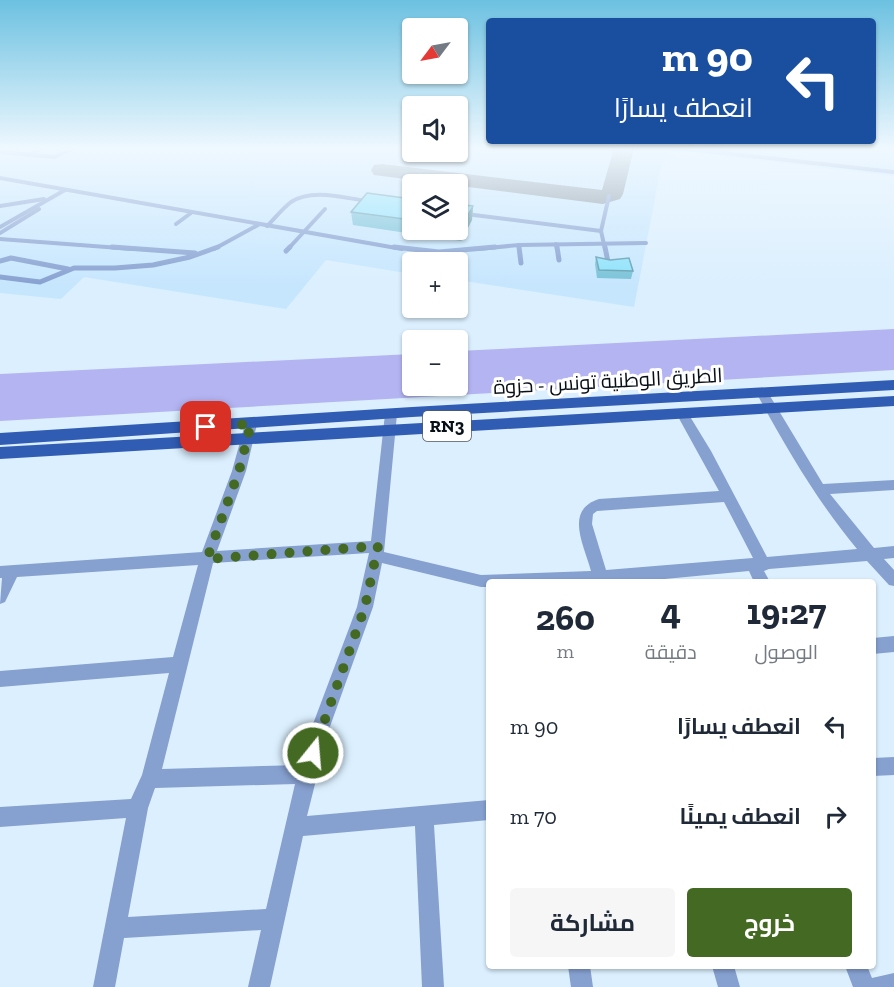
<!DOCTYPE html>
<html lang="ar">
<head>
<meta charset="utf-8">
<style>
  body { margin:0; font-family:"Zilla Slab",Cairo,serif; background:#f6f6f7; color:#1f2937; direction:rtl; height:100vh; display:flex; flex-direction:column; font-size:22px; white-space:nowrap }
  * { box-sizing:border-box; margin:0 }
  p { font-size:20px; color:#747a83 }
  .icon { flex:none; width:33px; height:33px; fill:none; stroke:currentColor; stroke-width:2; stroke-linecap:round; stroke-linejoin:round }
  .map { position:relative; flex:1; overflow:hidden; direction:ltr }
  .details { position:absolute; left:486px; top:579px; width:390px; height:390px; display:flex; flex-direction:column; background:#fff; border-radius:6px; box-shadow:0 2px 4px #0004; direction:rtl }
  .details>* { flex:none }
  .banner { position:absolute; left:486px; top:18px; width:390px; height:126px; border-radius:6px; box-shadow:0 2px 4px #0004; direction:rtl; background:#1a4fa0; color:#fff; overflow:hidden }
  .needle { width:39px; rotate:238deg }
  .buttons { position:absolute; left:402px; top:18px; display:grid; gap:12px }
  .buttons a { display:grid; place-items:center; width:66px; height:66px; border-radius:6px; background:#fff; box-shadow:0 2px 4px #0004; font-size:30px }
  .pin { position:absolute; display:grid; place-items:center; width:51px; height:51px; color:#fff; margin:-26px; border-radius:12px; box-shadow:0 3px 9px #0006 }
  .me { position:absolute; width:66px; margin:-33px; rotate:17deg; stroke-linejoin:round; filter:drop-shadow(0 0 4px #0008) }
  .turn { display:flex; align-items:center; gap:21px; height:126px; padding:0 24px; font-size:27px }
  .turn .icon { width:78px; height:78px; stroke-width:2.5 }
  .turn b { display:block; font-size:42px; line-height:51px }
  .eta { display:flex; justify-content:space-evenly; align-items:center; height:102px; text-align:center }
  .eta b { font-size:36px; font-weight:700; line-height:42px }
  .button { display:flex; gap:12px; margin-top:auto; padding:12px 24px }
  .button a { flex:1; height:69px; border-radius:6px; background:#446923; color:#fff; font-size:24px; font-weight:700; line-height:69px; text-align:center }
  .button a+a { background:#f6f6f7; color:#1f2937 }
  ul { padding:0; list-style:none }
  li { display:flex; align-items:center; gap:18px; height:90px; padding:0 24px }
  li div { flex:1 }
  li b { display:block; font-size:22px }
  li em { font-style:normal }
  .map>svg:first-child { display:block }
  .built { fill:#c6e6fe; fill-rule:evenodd }
  .forest { fill:#b4b4f3 }
  .lines { fill:none; stroke-linecap:round; stroke-linejoin:round }
  .taxiway { fill:#81909c; fill-rule:evenodd }
  .lane-far1 { stroke:#86a0d0; stroke-width:4 }
  .lane { stroke:#86a0d0; stroke-width:5 }
  .street { fill:#86a0d0; fill-rule:evenodd }
  .primary { fill:#315cb3; fill-rule:evenodd }
  .wall { fill:#79c2d8 }
  .shaded-wall { fill:#639eb0 }
  .building { fill:#8de2fb; stroke:#639eb0; stroke-width:1.5 }
  .route { stroke:#446923; stroke-width:10; stroke-dasharray:0 18 }
  .labels { text-anchor:middle; dominant-baseline:central; stroke-width:6; stroke-linejoin:round; paint-order:stroke }
  .shield { fill:#fff; stroke:#52585d; stroke-width:1.5 }
  .shield-label { font-size:18px; font-weight:bold; fill:#081017 }
  .street-label { font-size:20px; fill:#081017; stroke:#fff }
</style>
</head>
<body>
<div class="map">
<svg width="894" height="987" viewBox="0 0 894 987">
  <rect width="100%" height="100%" fill="#dbeffe"/>
  <path class="built" d="M 0,148 L 412,148 L 412,152 L 458,152 L 458,148 L 894,148 L 894,176 L 683,152 L 662,162 L 634,307 L 458,280 L 458,262 L 412,262 L 412,274 L 326,260 L 286,309 L 84,277 L 61,299 L 0,293 ZM 412,184 L 458,184 L 458,230 L 412,230 Z"/>
  <polygon class="forest" points="894,329 894,370 0,421 0,374 412,354 412,386 458,386 458,351"/>
  <g class="lines">
    <polygon class="taxiway" points="614,148 634,148 623,194 620,199 603,204 382,176 374,175 371,170 374,165 382,164 602,190"/>
    <g class="lane-far1">
      <polyline points="678,148 894,172"/>
      <polyline points="0,152 55,157 73,148"/>
      <polyline points="31,154 41,148"/>
      <polyline points="0,178 402,249"/>
      <polyline points="415,184 420,175"/>
      <polyline points="455,184 458,180"/>
      <polyline points="0,206 44,199"/>
      <polyline points="403,206 412,189"/>
      <polyline points="458,213 601,231"/>
      <polyline points="176,224 191,213"/>
      <path d="M 267,226 C 275,218 282,209 291,202 C 312,188 344,198 367,201"/>
      <polyline points="0,227 65,190"/>
      <polyline points="0,233 39,209"/>
      <polyline points="0,239 133,249"/>
      <polyline points="556,244 557,249"/>
      <polyline points="519,245 519,249"/>
      <polyline points="214,249 258,225"/>
      <polyline points="288,249 325,209"/>
      <polyline points="478,249 519,245 646,243"/>
      <polyline points="605,249 601,231 609,196"/>
    </g>
    <g class="lane">
      <polyline points="112,247 195,253"/>
      <polyline points="394,247 439,252 495,247"/>
      <polyline points="519,247 521,263"/>
      <polyline points="557,247 559,260"/>
      <polyline points="605,247 608,262"/>
      <polyline points="286,251 290,247"/>
      <polyline points="0,261 11,258 68,269"/>
      <polyline points="0,277 40,282 74,268 115,268 153,265 190,257 218,247"/>
    </g>
    <g class="street">
      <path d="M 763,390 L 767,391 L 823,484 L 894,480 L 894,490 L 830,494 L 874,548 L 894,546 L 894,558 L 884,559 L 894,570 L 894,586 L 889,585 L 867,561 L 769,569 L 764,571 L 770,582 L 754,582 L 749,571 L 633,582 L 489,582 L 489,587 L 481,587 L 382,563 L 373,607 L 328,732 L 307,816 L 489,800 L 489,820 L 434,825 L 444,987 L 422,987 L 415,826 L 303,836 L 270,987 L 248,987 L 261,930 L 124,938 L 115,987 L 93,987 L 126,818 L 0,827 L 0,807 L 131,799 L 142,775 L 169,673 L 0,687 L 0,671 L 173,657 L 198,565 L 17,577 L 5,602 L 0,604 L 2,578 L 0,578 L 0,566 L 202,552 L 232,471 L 245,424 L 251,420 L 257,424 L 246,471 L 217,551 L 371,541 L 385,414 L 391,410 L 397,414 L 384,552 L 481,575 L 591,571 C 584,545 564,510 599,499 L 719,491 L 676,413 L 682,409 L 686,410 L 711,451 L 767,557 L 857,549 C 818,502 786,448 757,394 ZM 724,502 L 753,558 L 606,570 L 592,524 L 593,514 L 597,511 ZM 369,553 L 357,607 L 310,732 L 300,765 L 162,769 L 213,563 ZM 295,784 L 266,909 L 128,917 L 148,808 L 155,788 Z"/>
      <polygon points="894,636 894,652 873,654 873,638"/>
      <polygon points="894,757 894,775 873,776 873,758"/>
      <polygon points="568,966 590,966 593,987 571,987"/>
      <polygon points="712,966 734,966 740,987 718,987"/>
      <polygon points="845,966 867,966 872,978 894,973 894,987 853,987"/>
    </g>
    <g class="primary">
      <polygon points="894,380 894,390 412,417 0,445 0,433 412,407"/>
      <polygon points="894,396 894,406 0,459 0,447"/>
    </g>
  </g>
  <g class="wall">
    <polygon points="412,199 412,230 458,230 458,204 473,206 472,220 461,241 353,225 351,212"/>
    <polygon points="596,257 633,271 631,279 597,278 595,264"/>
  </g>
  <polygon class="shaded-wall" points="473,206 472,220 461,241 461,227"/>
  <g class="building">
    <polygon points="367,193 412,199 412,220 351,212"/>
    <polygon points="458,204 473,206 461,227 458,227"/>
    <polygon points="596,257 610,260 629,258 633,271 599,270"/>
  </g>
  <linearGradient id="sky" x2="0" y2="1"><stop stop-color="#6cc1e1"/><stop offset="0.52" stop-color="#eff8ff"/><stop offset="1" stop-color="#eff8ff" stop-opacity="0"/></linearGradient>
  <rect width="894" height="286" fill="url(#sky)"/>
  <g class="lines">
    <polyline class="route" points="206,427 251,424 239,471 207,559 378,546 365,607 313,753"/>
  </g>
  <g class="labels">
    <rect class="shield" x="423" y="411" width="48" height="30" rx="4.5"/>
    <g class="shield-label">
      <text x="447" y="426">RN3</text>
    </g>
    <g class="street-label">
      <text transform="translate(608 381) rotate(-3)">الطريق الوطنية تونس - حزوة</text>
    </g>
  </g>
</svg>
<div class="buttons">
<a><svg class="needle" viewBox="-14 -14 28 28"><path d="M0-13l5 13h-10z" fill="#e53935"/><path d="M0 13l5-13h-10z" fill="#747a83"/></svg></a>
<a><svg class="icon" aria-label="sound" viewBox="0 0 24 24"><path d="M4 9h4l5-4v14l-5-4H4zM17 9q2 3 0 6"/></svg></a>
<a><svg class="icon" aria-label="layers" viewBox="0 0 24 24"><path d="M12 4l9 5-9 5-9-5zM3 14l9 5 9-5"/></svg></a>
<a>+</a>
<a>−</a>
</div>
<div class="pin" style="left:206px;top:427px;background:#d93025"><svg class="icon" aria-label="arrive" viewBox="0 0 24 24"><path d="M6 21V4h12l-3 4 3 4H6"/></svg></div>
<svg class="me" style="left:313px;top:753px" viewBox="-20 -20 40 40"><circle r="17" fill="#446923" stroke="#fff" stroke-width="3"/><path d="M0-11L8 9 0 5-8 9z" fill="#fff"/></svg>
<div class="banner">
<div class="turn"><svg class="icon" aria-label="left" viewBox="0 0 24 24"><path d="M17 20v-9H6M10 6l-5 5 5 5"/></svg><div><b>90 m</b>انعطف يسارًا</div></div>
</div>
<section class="details">
<div class="eta">
<div><b>19:27</b><p>الوصول</p></div>
<div><b>4</b><p>دقيقة</p></div>
<div><b>260</b><p>m</p></div>
</div>
<ul>
<li><svg class="icon" aria-label="left" viewBox="0 0 24 24"><path d="M17 20v-9H6M10 6l-5 5 5 5"/></svg><div><b>انعطف يسارًا</b></div><em>90 m</em></li>
<li><svg class="icon" aria-label="right" viewBox="0 0 24 24"><path d="M7 20v-9h11M14 6l5 5-5 5"/></svg><div><b>انعطف يمينًا</b></div><em>70 m</em></li>
</ul>
<div class="button"><a>خروج</a><a>مشاركة</a></div>
</section>
</div>
</body>
</html>
